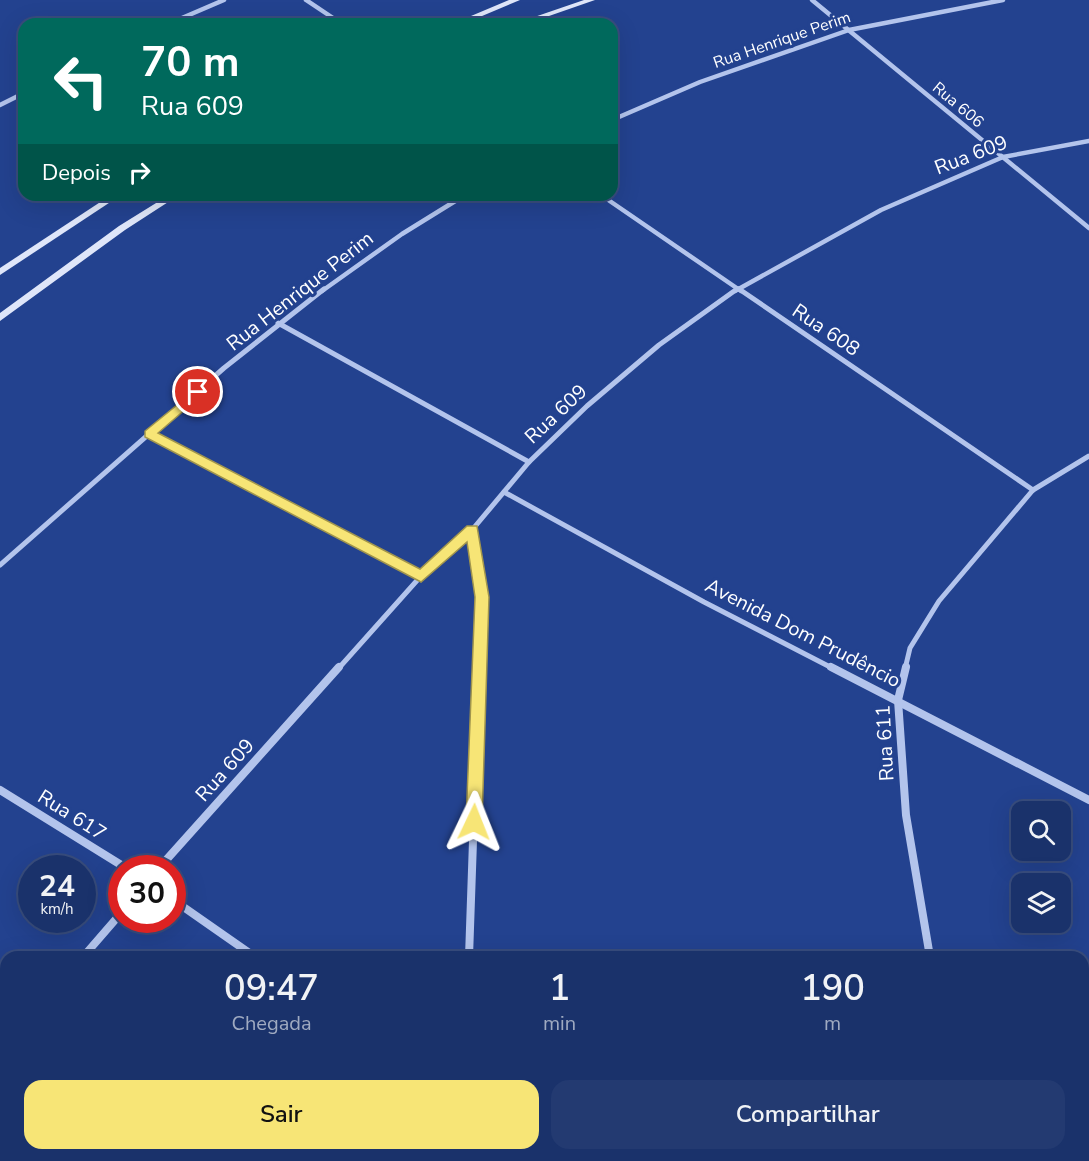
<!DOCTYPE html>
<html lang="pt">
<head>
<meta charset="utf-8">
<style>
  body { margin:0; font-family:"Nunito Sans",sans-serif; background:#233a71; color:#f1f3f6; height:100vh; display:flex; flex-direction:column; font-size:22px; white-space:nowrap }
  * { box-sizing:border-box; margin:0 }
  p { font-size:20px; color:#9faac1 }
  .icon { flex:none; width:33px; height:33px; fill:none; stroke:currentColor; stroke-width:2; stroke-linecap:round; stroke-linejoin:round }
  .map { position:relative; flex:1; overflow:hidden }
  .details { position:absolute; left:0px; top:951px; width:1089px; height:210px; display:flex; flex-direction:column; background:#1a326b; border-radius:18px 18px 0 0; box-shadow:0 6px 24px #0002,0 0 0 2px #384d7e }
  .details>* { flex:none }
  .guide { position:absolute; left:18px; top:18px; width:600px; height:183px; border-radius:18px; box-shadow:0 6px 24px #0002,0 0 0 2px #384d7e; background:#00695c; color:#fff; overflow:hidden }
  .buttons { position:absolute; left:1011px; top:801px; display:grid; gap:12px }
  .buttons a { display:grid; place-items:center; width:60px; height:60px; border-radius:12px; background:#1a326b; box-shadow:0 6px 24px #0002,0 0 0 2px #384d7e; font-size:30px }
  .speed { position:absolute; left:18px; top:855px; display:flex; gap:12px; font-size:30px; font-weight:700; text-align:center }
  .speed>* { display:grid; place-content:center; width:78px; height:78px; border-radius:50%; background:#1a326b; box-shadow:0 6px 24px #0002,0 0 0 2px #384d7e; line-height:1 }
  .speed small { font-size:15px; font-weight:400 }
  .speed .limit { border:9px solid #d22; background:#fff; color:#111 }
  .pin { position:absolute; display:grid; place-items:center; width:51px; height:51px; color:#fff; margin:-26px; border:3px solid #fff; border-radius:50%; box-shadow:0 2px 6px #0007 }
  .me { position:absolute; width:66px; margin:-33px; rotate:2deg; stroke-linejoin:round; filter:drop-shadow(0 0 4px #0008) }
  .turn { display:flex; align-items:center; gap:21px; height:126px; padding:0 24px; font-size:27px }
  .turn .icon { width:78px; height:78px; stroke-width:2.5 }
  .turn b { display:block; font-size:42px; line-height:51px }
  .then { display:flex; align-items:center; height:57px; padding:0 24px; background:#0003; gap:12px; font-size:22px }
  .eta { display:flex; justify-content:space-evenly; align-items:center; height:102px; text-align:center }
  .eta b { font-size:36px; font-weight:600; line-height:42px }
  .primary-button { display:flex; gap:12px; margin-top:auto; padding:12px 24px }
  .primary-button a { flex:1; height:69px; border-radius:18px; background:#f7e576; color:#111; font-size:24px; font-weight:600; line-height:69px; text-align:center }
  .primary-button a+a { background:#233a71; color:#f1f3f6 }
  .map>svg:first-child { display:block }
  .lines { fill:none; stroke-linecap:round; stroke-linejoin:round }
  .street-far2 { stroke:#b3c4ec; stroke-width:4.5 }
  .street-far1 { stroke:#b3c4ec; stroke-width:5 }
  .street { stroke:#b3c4ec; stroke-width:8 }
  .secondary { fill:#dfe6f9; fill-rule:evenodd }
  .route { fill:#f7e576; stroke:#a1954d; stroke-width:1.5 }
  .labels { text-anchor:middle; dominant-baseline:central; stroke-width:6; stroke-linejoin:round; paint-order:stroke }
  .far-street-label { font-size:16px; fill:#fff; stroke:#23428f }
  .street-label { font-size:20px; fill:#fff; stroke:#23428f }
</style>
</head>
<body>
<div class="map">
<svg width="1089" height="1161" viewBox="0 0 1089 1161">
  <rect width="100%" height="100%" fill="#23428f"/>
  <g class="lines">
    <g class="street-far2">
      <polyline points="306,0 342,24"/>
      <polyline points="812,0 1089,228"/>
      <polyline points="168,24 224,0"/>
      <polyline points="0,105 24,93"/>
      <polyline points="612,120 700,82 849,30 1003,0"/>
      <polyline points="601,195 741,291"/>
      <polyline points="322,291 402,234 465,195"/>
      <polyline points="735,291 881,210 1003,157 1089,141"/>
    </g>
    <g class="street-far1">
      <polyline points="739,289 1033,490"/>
      <polyline points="278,323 529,462"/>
      <polyline points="149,434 421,576"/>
      <polyline points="504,492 704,602 834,669"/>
      <polyline points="472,530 482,597 479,669"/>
      <polyline points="0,565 224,368 324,289"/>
      <polyline points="338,669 421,576 472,530 529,462 587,406 659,345 737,289"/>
      <polyline points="905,669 910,648 939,601 1033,490 1089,456"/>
    </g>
    <g class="street">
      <polyline points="831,667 1089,800"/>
      <polyline points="906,667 898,700 906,815 930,957"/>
      <polyline points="0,790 126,868"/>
      <polyline points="159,868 339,667"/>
      <polyline points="172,899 255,957"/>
      <polyline points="83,957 122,912"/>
      <polyline points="469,957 479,667"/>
      <polyline points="0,1055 6,1048"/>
      <polyline points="1083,1117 1089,1117"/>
      <polyline points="463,1155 463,1161"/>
      <polyline points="966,1155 967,1161"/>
    </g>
    <g class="secondary">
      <polygon points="509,0 520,0 463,24 452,24"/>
      <polygon points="584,0 595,0 526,24 514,24"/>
      <polygon points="111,195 121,195 0,275 0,268"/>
      <polygon points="169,195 179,195 125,230 0,321 0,313 119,226"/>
    </g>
  </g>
  <polygon class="route" points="198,388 204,392 202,395 158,433 420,569 467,526 477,526 489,597 482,822 480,827 474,829 468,827 466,822 475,597 467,542 421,582 145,437 145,431"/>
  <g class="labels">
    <g class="far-street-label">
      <text transform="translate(782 40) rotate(-19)">Rua Henrique Perim</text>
      <text transform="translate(958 105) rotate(40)">Rua 606</text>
    </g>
    <g class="street-label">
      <text transform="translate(971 155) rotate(-21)">Rua 609</text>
      <text transform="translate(300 291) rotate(-38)">Rua Henrique Perim</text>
      <text transform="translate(826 330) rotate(34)">Rua 608</text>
      <text transform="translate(556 414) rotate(-43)">Rua 609</text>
      <text transform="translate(803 633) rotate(27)">Avenida Dom Prudêncio</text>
      <text transform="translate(885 743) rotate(-93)">Rua 611</text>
      <text transform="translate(225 770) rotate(-48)">Rua 609</text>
      <text transform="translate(72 815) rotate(32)">Rua 617</text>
    </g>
  </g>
</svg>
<div class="buttons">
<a><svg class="icon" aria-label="search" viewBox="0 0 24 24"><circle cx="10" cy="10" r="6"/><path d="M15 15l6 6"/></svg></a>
<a><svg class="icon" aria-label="layers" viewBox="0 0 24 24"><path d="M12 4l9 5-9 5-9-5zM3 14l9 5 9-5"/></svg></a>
</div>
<div class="speed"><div>24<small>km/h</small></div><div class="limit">30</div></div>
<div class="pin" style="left:198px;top:392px;background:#d93025"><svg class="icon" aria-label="arrive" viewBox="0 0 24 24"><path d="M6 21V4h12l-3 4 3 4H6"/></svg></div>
<svg class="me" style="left:474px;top:822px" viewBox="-20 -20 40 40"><path d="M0-17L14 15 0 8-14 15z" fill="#f7e576" stroke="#fff" stroke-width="4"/></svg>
<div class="guide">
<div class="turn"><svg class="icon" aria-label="left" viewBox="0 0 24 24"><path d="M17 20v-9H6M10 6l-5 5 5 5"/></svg><div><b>70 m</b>Rua 609</div></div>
<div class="then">Depois<svg class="icon" aria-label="right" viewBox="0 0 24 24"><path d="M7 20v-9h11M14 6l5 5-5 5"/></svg></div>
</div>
<section class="details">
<div class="eta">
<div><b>09:47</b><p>Chegada</p></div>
<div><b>1</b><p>min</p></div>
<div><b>190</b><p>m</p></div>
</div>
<div class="primary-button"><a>Sair</a><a>Compartilhar</a></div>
</section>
</div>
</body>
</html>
